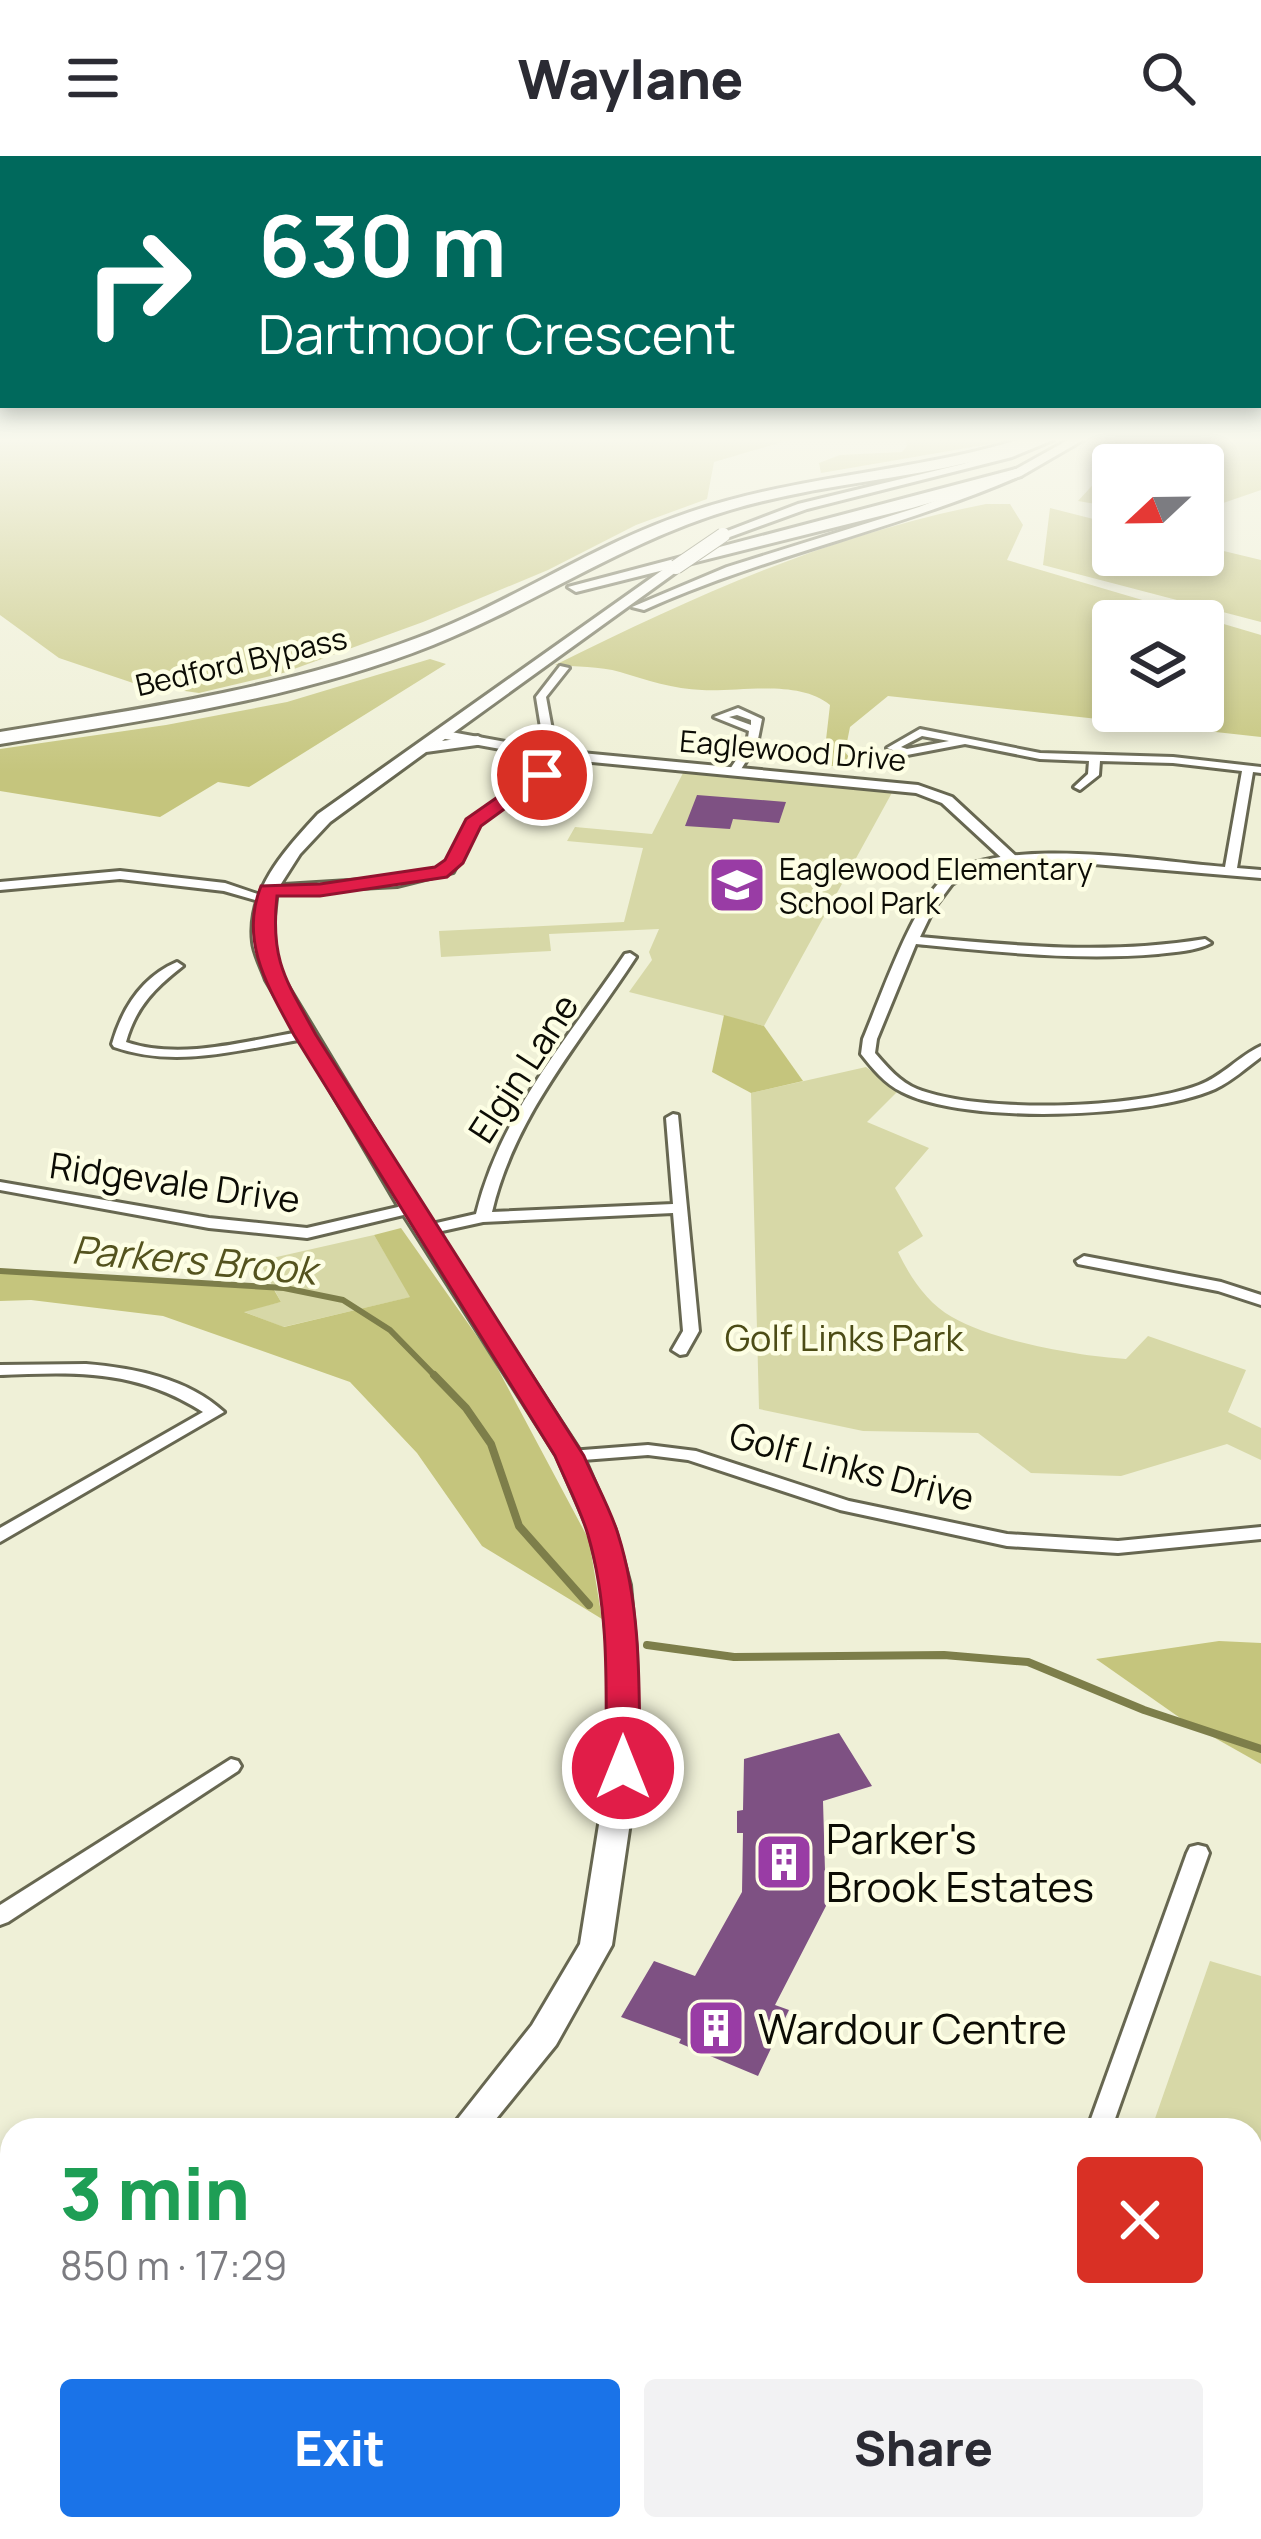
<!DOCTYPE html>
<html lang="en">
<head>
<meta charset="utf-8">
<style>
  body { margin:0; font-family:Manrope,sans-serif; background:#f2f2f3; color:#2b2b33; height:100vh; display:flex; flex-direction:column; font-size:45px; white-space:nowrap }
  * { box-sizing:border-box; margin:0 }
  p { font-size:39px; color:#7c7c81 }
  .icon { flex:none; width:66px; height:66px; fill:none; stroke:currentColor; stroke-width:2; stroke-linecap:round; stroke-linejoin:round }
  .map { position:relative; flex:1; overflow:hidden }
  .sheet { position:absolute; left:0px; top:1962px; width:1263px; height:423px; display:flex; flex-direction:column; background:#fff; border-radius:36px 36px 0 0; box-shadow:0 6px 18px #0003 }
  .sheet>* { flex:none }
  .guide { position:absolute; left:0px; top:0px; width:1263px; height:252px; box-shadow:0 6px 18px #0003; background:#00695c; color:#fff; overflow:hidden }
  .needle { width:78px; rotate:248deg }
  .controls { position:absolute; left:1092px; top:288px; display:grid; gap:24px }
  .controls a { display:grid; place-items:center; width:132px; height:132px; border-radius:12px; background:#fff; box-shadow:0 6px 18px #0003; font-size:60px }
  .pin { position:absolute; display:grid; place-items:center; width:102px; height:102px; color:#fff; margin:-51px; border:6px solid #fff; border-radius:50%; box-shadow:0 3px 12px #0007 }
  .me { position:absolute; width:132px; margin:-66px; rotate:0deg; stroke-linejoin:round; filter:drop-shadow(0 0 9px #0008) }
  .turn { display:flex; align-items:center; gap:42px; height:252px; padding:0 60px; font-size:54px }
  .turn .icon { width:156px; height:156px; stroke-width:2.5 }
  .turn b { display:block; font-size:84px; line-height:102px }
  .round { display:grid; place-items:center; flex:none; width:126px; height:126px; border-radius:12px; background:#f2f2f3 }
  .summary { display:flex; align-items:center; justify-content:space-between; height:204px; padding:0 60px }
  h1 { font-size:72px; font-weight:800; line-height:90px; color:#1e9e55 }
  .action { display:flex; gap:24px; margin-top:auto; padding:24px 60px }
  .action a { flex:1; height:138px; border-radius:12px; background:#1a73e8; color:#fff; font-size:48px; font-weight:800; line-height:138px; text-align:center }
  .action a+a { background:#f2f2f3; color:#2b2b33 }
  header { display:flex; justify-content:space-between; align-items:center; height:156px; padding:0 60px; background:#fff; font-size:54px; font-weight:800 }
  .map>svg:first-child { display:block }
  .green { fill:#d7d8a7 }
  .forest { fill:#c5c57d; fill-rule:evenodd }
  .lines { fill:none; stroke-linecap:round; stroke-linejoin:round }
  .stream-far1 { stroke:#7d7e4a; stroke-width:6 }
  .stream { stroke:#7d7e4a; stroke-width:8 }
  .building { fill:#7e5183 }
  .minor-casing { stroke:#676751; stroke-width:6 }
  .tertiary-casing { stroke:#676751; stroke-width:6 }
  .primary-casing { stroke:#676751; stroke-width:6 }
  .trunk-casing { stroke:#676751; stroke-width:6 }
  .motorway-casing { stroke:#676751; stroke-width:6 }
  .minor { fill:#fff; fill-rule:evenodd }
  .tertiary { fill:#fff; fill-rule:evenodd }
  .primary { fill:#fff; fill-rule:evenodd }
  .trunk { fill:#fff; fill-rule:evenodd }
  .motorway { fill:#fff; fill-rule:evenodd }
  .primary-bridge-casing { stroke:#676751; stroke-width:16; stroke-linecap:butt }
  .primary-bridge { stroke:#fff; stroke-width:14 }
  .route { fill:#e11d48; stroke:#92132f; stroke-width:3 }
  .labels { text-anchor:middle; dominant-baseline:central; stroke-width:9; stroke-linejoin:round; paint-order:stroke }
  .far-street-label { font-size:30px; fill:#0c0c05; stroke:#fdfee4 }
  .far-poi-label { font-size:30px; fill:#0c0c05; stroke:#fdfee4; text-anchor:start }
  .street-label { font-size:36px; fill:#0c0c05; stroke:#fdfee4 }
  .park-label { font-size:36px; fill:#4c4c16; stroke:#fdfee4 }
  .water-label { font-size:39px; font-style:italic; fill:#54531e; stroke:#fdfee4 }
  .near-poi-label { font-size:42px; fill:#0c0c05; stroke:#fdfee4; text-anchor:start }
</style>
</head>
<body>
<header><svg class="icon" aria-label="menu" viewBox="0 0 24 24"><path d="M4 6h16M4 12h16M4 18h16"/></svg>Waylane<svg class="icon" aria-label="search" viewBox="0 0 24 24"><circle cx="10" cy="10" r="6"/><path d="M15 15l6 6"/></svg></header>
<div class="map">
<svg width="1261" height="2383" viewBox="0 0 1261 2383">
  <rect width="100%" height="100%" fill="#eff0d7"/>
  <g class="green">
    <polygon points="683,617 894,633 764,870 629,836 652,804 649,796 659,773 549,778 551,795 441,801 439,775 624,766 643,692 567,685 575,671 652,678"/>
    <path d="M 866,911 L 898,935 L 867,966 L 929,992 L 895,1032 L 923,1080 L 898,1096 C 910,1121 927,1147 952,1161 C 993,1185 1078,1200 1126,1203 L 1148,1180 L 1246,1214 L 1228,1256 L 1261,1272 L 1261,1304 L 1227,1288 L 1121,1320 L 1031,1317 L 978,1277 L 863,1275 L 759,1253 L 751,937 Z"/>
    <polygon points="374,1079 411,1141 283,1171 242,1155 281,1146 259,1105"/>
    <polygon points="1210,1805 1261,1820 1261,2276 1251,2279 1251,1974 1151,1974"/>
  </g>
  <g class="forest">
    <polygon points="0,284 789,284 714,306 707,343 636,369 548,414 423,466 283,517 199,537 136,528 59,502 0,459"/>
    <polygon points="905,284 1013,284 821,317 819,307 840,299 902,296 907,290"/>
    <polygon points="1147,284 1261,284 1261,334 1203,354 1203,309 1113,309 1113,351 1078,345 1121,298"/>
    <path d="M 986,348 L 1010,348 L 1023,369 L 1007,404 L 1261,479 L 1261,581 L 888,540 L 850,571 L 845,596 L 856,610 L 823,610 L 830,549 C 799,523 740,536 702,534 C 674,533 646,524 620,516 C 600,510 575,511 555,509 C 697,439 828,379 986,348 ZM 1203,465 L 1203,555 L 1113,555 L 1113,465 Z"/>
    <polygon points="1050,352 1113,368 1113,399 1203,399 1203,390 1261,404 1261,466 1043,409"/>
    <polygon points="430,503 446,508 249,631 218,626 160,661 0,635 0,593 166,569 287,546"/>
    <polygon points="724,859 764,870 803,925 751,937 712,916"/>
    <polygon points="401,1072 491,1200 589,1384 602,1463 482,1390 417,1297 350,1226 163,1160 31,1144 0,1145 0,1115 273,1132 281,1146 244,1156 284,1171 410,1141 374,1079"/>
    <polygon points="1219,1485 1261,1487 1261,1608 1183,1564 1096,1503"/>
  </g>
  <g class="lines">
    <polyline class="stream-far1" points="0,1115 284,1132 343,1144 390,1174 437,1222"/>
    <g class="stream">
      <polyline points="434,1219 466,1252 491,1288 519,1370 589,1449"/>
      <polyline points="647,1489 734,1501 944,1499 1028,1506 1144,1554 1261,1593"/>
    </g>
  </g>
  <g class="building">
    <polygon points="697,639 786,646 779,667 733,663 730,673 685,670"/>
    <polygon points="839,1577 872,1630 823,1645 826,1750 775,1849 789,1854 758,1920 679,1887 681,1883 621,1861 654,1805 695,1820 742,1736 743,1677 737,1677 737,1655 743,1654 744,1603"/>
  </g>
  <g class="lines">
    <g class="minor-casing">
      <g id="minor">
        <polygon points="560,510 569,512 546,541 555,590 548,619 478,669 453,716 397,730 264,737 264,731 268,730 397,722 444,711 469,665 537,617 544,590 536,541"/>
        <path d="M 738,552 L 762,563 L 757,588 L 738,618 L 734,619 L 728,616 L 747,588 L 749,575 L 714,561 ZM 737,559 L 751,564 L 751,569 L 729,561 Z"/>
        <path d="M 920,573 L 1040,597 L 1173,601 L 1261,611 L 1261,617 L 1253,616 L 1237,712 L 1261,714 L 1261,722 L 1046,704 L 995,709 L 975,715 L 952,728 L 934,752 L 920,781 C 1016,790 1109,799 1205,783 L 1211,787 C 1196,795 1175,796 1158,798 C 1077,805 997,796 916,788 L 877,883 L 875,897 C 887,911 900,926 917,933 C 981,958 1135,953 1199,929 C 1223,920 1239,900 1261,890 L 1261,901 C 1246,912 1232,925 1215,933 C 1150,962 966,969 902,936 C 885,928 872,912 861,898 L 863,883 C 880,843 911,752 942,724 C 994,677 1157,706 1225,711 L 1242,615 L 1173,607 L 1100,605 L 1099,619 L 1080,634 L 1074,631 L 1088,618 L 1089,605 L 1040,603 L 965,588 L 907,599 L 887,592 ZM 922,580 L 949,585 L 907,593 L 901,591 Z"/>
        <polygon points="120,715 225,727 272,743 266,747 224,735 120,723 0,734 0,726"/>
        <path d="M 630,797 L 636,801 C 582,884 515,958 492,1056 L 673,1048 L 666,962 L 673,958 L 678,959 L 699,1175 L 686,1198 L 680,1199 L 672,1194 L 683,1175 L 673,1057 L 483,1066 L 424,1079 L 416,1074 L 419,1071 L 476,1058 C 501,956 568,883 625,798 Z"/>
        <path d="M 177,806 L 183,810 C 155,832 136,850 126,886 C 182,905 249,884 305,875 L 312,879 L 305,883 C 242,893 176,913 114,891 L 112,888 C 122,853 142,821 177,806 Z"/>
        <polygon points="0,1026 209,1062 307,1072 411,1048 419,1053 416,1056 307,1082 209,1072 0,1034"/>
        <polygon points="1084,1100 1221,1126 1261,1139 1261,1149 1218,1135 1078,1108 1076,1105"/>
        <path d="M 86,1208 C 134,1212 187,1222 224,1256 L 0,1386 L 0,1372 L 203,1256 C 136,1213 76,1216 0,1219 L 0,1209 Z"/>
        <polygon points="648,1289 696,1295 849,1345 1007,1378 1118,1385 1261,1371 1261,1383 1118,1397 1007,1390 840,1354 688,1304 648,1299 570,1305 561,1300 570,1295"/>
        <polygon points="231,1603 238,1605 241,1610 238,1615 8,1766 0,1769 0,1749"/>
        <polygon points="1198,1689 1206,1691 1209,1697 1111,1974 1087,1974 1187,1697 1190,1691"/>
        <polygon points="0,2023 12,2030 12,2057 0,2050"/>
        <polygon points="1261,2297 1261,2323 1251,2325 1251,2299"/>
        <polygon points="869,2373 929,2373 934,2383 874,2383"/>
        <polygon points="942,2373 1018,2373 1013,2383 939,2383"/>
      </g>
    </g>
    <g class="tertiary-casing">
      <polygon id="tertiary" points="440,574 550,594 918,629 952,641 1019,703 1006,706 942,647 916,637 550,602 435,581 433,578"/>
    </g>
    <g class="primary-casing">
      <g id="primary">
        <polygon points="1038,284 1053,284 1012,301 807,353 727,382 717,379 798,348 963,308"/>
        <path d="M 1016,313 L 1020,320 C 898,373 766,399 644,454 L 632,451 L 727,411 L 919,351 Z"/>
        <path d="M 671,408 L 683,411 L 442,585 L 478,580 L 486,585 L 484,588 L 426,596 L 330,666 L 300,698 L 277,734 L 271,786 L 284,824 L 422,1053 L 583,1300 L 615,1374 L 630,1429 L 636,1495 L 638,1612 L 612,1789 L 556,1889 L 487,1974 L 449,1974 L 532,1869 L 580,1788 L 608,1612 L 608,1495 L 602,1429 L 589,1374 L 557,1300 L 400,1053 L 266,824 C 262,812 254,798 253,786 C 247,734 285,694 318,658 Z"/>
        <polygon points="12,2324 12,2368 0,2373 0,2329"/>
      </g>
    </g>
    <g class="trunk-casing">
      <polygon id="trunk" points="1068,284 1083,284 1021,320 1009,317"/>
    </g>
    <g class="motorway-casing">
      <g id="motorway">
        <path d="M 1018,284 L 1039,284 C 1020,296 993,300 971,306 C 891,325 809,330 730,354 C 625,385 535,448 433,489 C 295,544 145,564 0,588 L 0,576 C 140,553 283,533 417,482 C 511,447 594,388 690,356 C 796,320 911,316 1018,284 Z"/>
        <polygon points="1016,313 1021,320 912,352 576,436 568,431"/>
      </g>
    </g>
    <use href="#minor" class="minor"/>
    <use href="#tertiary" class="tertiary"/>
    <use href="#primary" class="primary"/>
    <use href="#trunk" class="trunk"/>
    <use href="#motorway" class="motorway"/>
    <g class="primary-bridge-casing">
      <polyline id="primary-bridge" points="676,411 723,379"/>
    </g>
    <use href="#primary-bridge" class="primary-bridge"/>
  </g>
  <linearGradient id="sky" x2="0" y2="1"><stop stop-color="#91b2b4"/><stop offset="0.46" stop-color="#f8f8ed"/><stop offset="1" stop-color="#f8f8ed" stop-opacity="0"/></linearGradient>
  <rect width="1261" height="617" fill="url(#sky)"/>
  <path class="route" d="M 535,615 L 551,619 L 481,670 L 463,707 L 447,721 L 320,740 L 277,740 C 270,805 286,824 316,879 L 584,1300 C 595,1326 610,1352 618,1378 C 642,1454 639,1534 640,1612 L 635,1621 L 623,1625 L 611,1621 L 606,1612 C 606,1534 610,1455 588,1379 C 580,1352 566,1326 555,1300 L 294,879 C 268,831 239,785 261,730 L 320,728 L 435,711 L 445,704 L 466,663 Z"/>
  <defs>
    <g id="school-square" transform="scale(3)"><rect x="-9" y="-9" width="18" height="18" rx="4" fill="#993ca5" stroke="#fdfee4"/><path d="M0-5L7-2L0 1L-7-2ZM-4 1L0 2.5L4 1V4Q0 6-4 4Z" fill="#fff"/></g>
    <g id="building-square" transform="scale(3)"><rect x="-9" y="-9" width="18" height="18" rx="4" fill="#993ca5" stroke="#fdfee4"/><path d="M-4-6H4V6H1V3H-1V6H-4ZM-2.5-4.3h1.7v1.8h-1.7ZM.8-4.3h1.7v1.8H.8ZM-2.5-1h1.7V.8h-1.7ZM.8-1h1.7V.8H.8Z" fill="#fff"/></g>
  </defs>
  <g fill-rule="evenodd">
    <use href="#school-square" x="737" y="729"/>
    <use href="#building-square" x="784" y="1706"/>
    <use href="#building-square" x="716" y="1872"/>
  </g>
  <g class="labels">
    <g class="far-street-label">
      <text transform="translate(241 505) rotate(-13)">Bedford Bypass</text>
      <text transform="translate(793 594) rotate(5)">Eaglewood Drive</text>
    </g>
    <g class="far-poi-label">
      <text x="779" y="712">Eaglewood Elementary<tspan x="779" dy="34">School Park</tspan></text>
    </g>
    <g class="street-label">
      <text transform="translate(523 912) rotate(-57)">Elgin Lane</text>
      <text transform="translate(175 1026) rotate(8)">Ridgevale Drive</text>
      <text transform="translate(852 1310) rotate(15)">Golf Links Drive</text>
    </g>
    <g class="park-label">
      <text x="844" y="1181">Golf Links Park</text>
    </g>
    <g class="water-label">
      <text transform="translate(194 1103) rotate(5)">Parkers Brook</text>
    </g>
    <g class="near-poi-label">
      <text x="826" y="1682">Parker's<tspan x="826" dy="48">Brook Estates</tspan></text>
      <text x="758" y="1872">Wardour Centre</text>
    </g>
  </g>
</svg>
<div class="controls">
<a><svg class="needle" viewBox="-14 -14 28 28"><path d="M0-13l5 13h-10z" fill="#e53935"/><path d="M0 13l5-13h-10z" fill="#7c7c81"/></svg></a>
<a><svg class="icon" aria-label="layers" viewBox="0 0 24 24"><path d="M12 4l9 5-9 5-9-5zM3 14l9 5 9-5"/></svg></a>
</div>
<div class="pin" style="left:542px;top:619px;background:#d93025"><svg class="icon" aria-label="arrive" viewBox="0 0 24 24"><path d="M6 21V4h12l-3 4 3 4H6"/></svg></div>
<svg class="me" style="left:623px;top:1612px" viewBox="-20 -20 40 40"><circle r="17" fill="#e11d48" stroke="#fff" stroke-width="3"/><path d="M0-11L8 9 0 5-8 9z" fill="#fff"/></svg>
<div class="guide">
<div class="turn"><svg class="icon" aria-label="right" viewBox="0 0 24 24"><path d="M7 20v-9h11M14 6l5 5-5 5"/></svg><div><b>630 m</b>Dartmoor Crescent</div></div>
</div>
<section class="sheet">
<div class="summary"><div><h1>3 min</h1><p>850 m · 17:29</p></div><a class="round" style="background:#d93025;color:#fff"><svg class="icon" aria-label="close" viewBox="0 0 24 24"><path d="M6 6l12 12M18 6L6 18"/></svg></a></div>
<div class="action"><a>Exit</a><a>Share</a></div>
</section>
</div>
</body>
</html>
